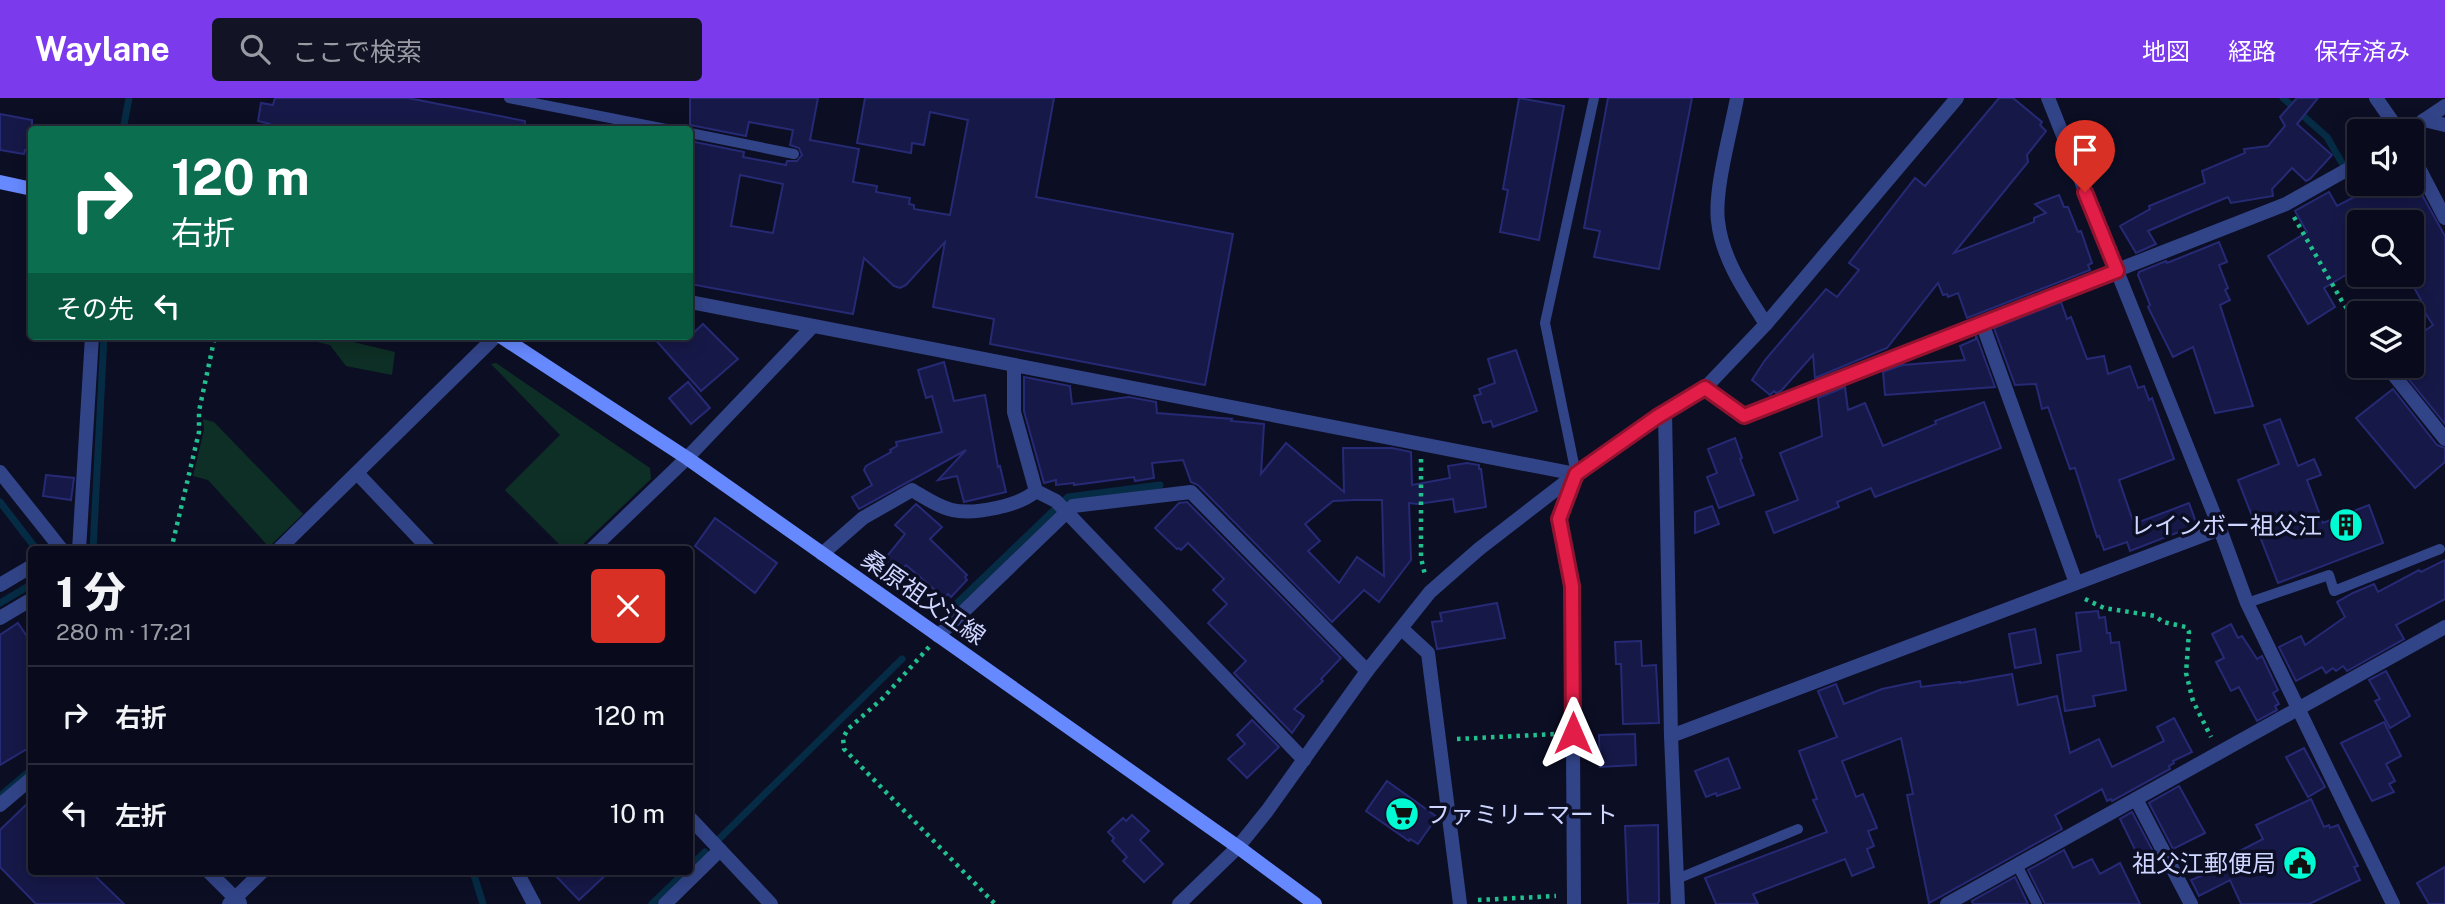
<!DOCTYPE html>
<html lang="ja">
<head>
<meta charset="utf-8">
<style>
  body { margin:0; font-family:"Public Sans","Noto Sans JP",sans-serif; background:#121324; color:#f1f3f6; height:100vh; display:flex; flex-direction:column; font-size:26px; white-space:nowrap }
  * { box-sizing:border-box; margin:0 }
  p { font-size:23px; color:#999aa3 }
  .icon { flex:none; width:38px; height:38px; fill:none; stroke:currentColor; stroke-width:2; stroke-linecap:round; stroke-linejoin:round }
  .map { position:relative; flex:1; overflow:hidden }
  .side { position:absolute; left:28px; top:448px; width:665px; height:329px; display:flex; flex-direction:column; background:#090a1b; border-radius:7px; box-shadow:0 4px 18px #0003,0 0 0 2px #292b3a }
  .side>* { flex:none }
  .hud { position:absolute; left:28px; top:28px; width:665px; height:214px; border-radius:7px; box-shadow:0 4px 18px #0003,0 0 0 2px #292b3a; background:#0b6e4f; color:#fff; overflow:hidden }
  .controls { position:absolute; left:2347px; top:21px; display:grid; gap:14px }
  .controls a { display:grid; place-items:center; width:77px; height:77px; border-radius:7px; background:#090a1b; box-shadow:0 4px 18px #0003,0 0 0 2px #292b3a; font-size:35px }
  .pin { position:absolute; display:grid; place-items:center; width:60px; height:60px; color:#fff; margin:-72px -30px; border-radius:50% 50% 50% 0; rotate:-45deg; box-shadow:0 0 7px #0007 }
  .pin .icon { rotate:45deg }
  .me { position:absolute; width:77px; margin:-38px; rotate:0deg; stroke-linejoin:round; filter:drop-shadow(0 0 5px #0008) }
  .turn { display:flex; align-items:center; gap:24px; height:147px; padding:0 28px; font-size:32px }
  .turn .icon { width:91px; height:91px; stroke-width:2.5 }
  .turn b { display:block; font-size:49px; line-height:60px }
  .then { display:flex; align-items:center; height:66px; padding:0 28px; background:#0003; gap:14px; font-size:26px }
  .round { display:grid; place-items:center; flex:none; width:74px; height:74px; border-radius:7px; background:#121324 }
  .head { display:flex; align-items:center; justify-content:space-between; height:119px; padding:0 28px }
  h1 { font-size:42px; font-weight:800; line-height:52px }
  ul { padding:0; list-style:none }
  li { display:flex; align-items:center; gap:21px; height:98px; padding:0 28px; border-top:2px solid #292b3a }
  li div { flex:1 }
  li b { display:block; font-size:26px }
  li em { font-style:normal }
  header { display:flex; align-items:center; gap:42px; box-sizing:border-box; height:98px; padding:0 35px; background:#7c3aed; color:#fff }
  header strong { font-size:33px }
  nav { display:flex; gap:38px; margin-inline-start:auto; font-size:24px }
  .search { width:490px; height:63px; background:#121324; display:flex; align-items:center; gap:18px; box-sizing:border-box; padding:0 24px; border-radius:7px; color:#999aa3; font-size:26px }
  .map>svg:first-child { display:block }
  .green { fill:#0e2f25 }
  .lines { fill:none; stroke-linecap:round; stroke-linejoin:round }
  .stream { stroke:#052c44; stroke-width:7 }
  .building { fill:#161847; stroke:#262a75; stroke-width:2; fill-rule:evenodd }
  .path { stroke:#22c08e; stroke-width:4.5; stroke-dasharray:3.5 5; stroke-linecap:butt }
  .service { stroke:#324488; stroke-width:10 }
  .minor { stroke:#324488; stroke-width:14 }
  .tertiary { stroke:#324488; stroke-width:14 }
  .secondary { stroke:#6689ff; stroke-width:14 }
  .route-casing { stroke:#92132f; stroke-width:18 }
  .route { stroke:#e11d48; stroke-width:12 }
  .labels { text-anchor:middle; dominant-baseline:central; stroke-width:7; stroke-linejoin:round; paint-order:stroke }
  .poi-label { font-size:24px; fill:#cfd6ff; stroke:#0c0e24; text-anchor:end }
  .street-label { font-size:24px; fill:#cfd6ff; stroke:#0c0e24 }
</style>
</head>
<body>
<header>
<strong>Waylane</strong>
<div class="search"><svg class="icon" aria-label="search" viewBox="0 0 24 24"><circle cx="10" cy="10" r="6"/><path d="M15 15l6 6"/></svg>ここで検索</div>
<nav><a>地図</a><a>経路</a><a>保存済み</a></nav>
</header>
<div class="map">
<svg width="2445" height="806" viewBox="0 0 2445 806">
  <rect width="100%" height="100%" fill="#0c0e24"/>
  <g class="green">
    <polygon points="291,238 349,238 349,243 395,254 392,277 346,268 330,247"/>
    <polygon points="496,265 650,370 651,381 578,451 564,451 505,392 560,337 491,266"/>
    <polygon points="203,321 214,324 303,416 269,449 208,382 193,378 204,332"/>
  </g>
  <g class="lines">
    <g class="stream">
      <polyline points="2283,0 2327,39 2342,65"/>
      <polyline points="123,32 129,0"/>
      <polyline points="1065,402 1068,399 1160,387"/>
      <polyline points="0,404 37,452"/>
      <polyline points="93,452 104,238"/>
      <polyline points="0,505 32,486"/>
      <polyline points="954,508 1054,412"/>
      <polyline points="0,698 32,671"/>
      <polyline points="720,740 902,561"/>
      <polyline points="690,769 705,754"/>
      <polyline points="473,774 483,806"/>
      <polyline points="652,806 685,774"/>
    </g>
  </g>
  <g class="building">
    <polygon points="275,0 408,0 525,23 524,32 269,32 270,26 258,23 261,5 273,7"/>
    <path d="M 690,0 L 818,0 L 810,42 L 859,51 L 853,84 L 877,88 L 876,94 L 910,100 L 909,106 L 914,107 L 914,111 L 950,117 L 968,22 L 930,14 L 924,47 L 912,45 L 911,55 L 857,45 L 865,0 L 1054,0 L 1036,99 L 1233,136 L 1205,287 L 990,246 L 994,221 L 933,209 L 945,144 L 906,187 L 900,190 L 894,188 L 864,160 L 853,216 L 690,186 L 690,43 L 744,54 L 743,59 L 786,67 L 787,63 L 797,63 L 802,57 L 799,50 L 790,47 L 793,32 L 749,24 L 746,38 L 690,27 ZM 740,77 L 783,86 L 773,135 L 731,128 Z"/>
    <polygon points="1519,0 1564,8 1539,142 1500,134 1508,92 1503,91"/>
    <polygon points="1608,0 1692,0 1659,171 1594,159 1600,133 1584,130"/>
    <polygon points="1999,0 2013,0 2042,24 2040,27 2046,33 2027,57 2028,64 1954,155 2034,124 2034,120 2046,115 2035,106 2059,97 2064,109 2068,109 2078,134 2081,133 2092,165 2088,167 2090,172 1967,220 1958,195 1948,199 1947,196 1943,197 1938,185 1887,250 1815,280 1813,257 1781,293 1776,295 1774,293 1770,297 1752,282 1765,262 1826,191 1837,199 1859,172 1849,165 1915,80 1925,88"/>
    <polygon points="2297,0 2318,0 2297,26 2332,57 2310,81 2306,83 2292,70 2272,91 2273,98 2231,105 2228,99 2189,115 2148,133 2156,146 2136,155 2120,128 2150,111 2149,108 2205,85 2202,73 2245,55 2244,51 2268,48 2285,28 2280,19"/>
    <polygon points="0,16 32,22 32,53 25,52 24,56 0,52"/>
    <polygon points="2379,86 2416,86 2445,138 2445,326 2398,268 2412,268 2412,242 2433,227 2418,204 2421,202 2412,186 2412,124 2347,124 2359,145 2359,169 2324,190 2335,209 2308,226 2268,158 2307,134 2295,113 2329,94 2337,108"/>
    <polygon points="2219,144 2227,164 2219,167 2228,190 2225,192 2230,202 2220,207 2253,308 2215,315 2193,249 2173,259 2148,209 2150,207 2138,177 2139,174 2166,163 2167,165"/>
    <polygon points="2061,204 2067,221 2071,219 2087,261 2104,258 2108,276 2130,268 2138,290 2144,288 2149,302 2152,300 2174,361 2119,382 2134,426 2189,405 2197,427 2130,453 2127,444 2104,452 2099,438 2097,439 2075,370 2070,371 2048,309 2042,311 2036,286 2015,287 1994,230"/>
    <polygon points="703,226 738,261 701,293 652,238 690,238"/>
    <polygon points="1976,237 1995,289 1885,297 1883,274 1902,267 1965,262 1960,248 1976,241"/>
    <polygon points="1516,252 1537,313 1493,329 1491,323 1483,325 1474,298 1481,296 1479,291 1495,285 1488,261"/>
    <polygon points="944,264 954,303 985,297 998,369 1000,368 1006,394 964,404 957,378 938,382 966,352 859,411 852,399 872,387 864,372 866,368 891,354 890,352 897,348 896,344 942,334 932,298 926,300 918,272"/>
    <path d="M 1024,279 L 1070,288 L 1072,306 L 1129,299 L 1156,304 L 1157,315 L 1232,321 L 1231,323 L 1264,326 L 1261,376 L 1286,345 L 1344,394 L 1343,350 L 1392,350 L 1411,354 L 1412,387 L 1450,380 L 1448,368 L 1467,365 L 1479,367 L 1479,371 L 1481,371 L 1486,409 L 1455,414 L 1453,401 L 1418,406 L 1409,405 L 1411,462 L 1379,504 L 1364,492 L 1332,524 L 1198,387 L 1191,384 L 1183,362 L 1152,365 L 1154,380 L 1135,383 L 1134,379 L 1074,387 L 1074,385 L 1056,387 L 1056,382 L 1044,385 L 1024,313 ZM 1354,402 L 1382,402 L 1384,478 L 1357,459 L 1339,485 L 1308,453 L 1320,443 L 1305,426 L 1333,403 Z"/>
    <polygon points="688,284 710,310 691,326 669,300"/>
    <polygon points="1845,289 1848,312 1865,305 1883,348 1936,326 1935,323 1984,304 2001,350 1875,399 1871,390 1837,404 1839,409 1774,435 1766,414 1798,402 1780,355 1822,338 1818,300"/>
    <polygon points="2393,291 2437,347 2445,350 2445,364 2415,390 2356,320"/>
    <polygon points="2280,321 2298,368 2314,361 2321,377 2307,382 2323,425 2369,407 2383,445 2278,485 2238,382 2279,366 2264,327"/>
    <polygon points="1735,340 1742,360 1740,361 1754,397 1719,410 1707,379 1717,375 1708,351"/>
    <polygon points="46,377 74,380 71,402 43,398"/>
    <polygon points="1187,404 1341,560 1321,581 1323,583 1294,611 1304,618 1292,635 1234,575 1246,563 1208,525 1227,506 1213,492 1224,481 1188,445 1181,452 1179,450 1177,451 1155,430 1179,405"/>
    <polygon points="916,406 942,429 930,441 967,477 965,479 967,482 951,499 948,496 944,500 906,467 899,476 883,463 905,436 895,427"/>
    <polygon points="1712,408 1719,426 1695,435 1695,414"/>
    <polygon points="715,420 777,465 755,495 695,448"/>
    <polygon points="2445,462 2445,501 2396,527 2404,541 2347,573 2343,568 2336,573 2333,570 2326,575 2322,569 2296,583 2279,549 2301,538 2305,547 2345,519 2337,504 2353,495 2374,486 2378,494 2419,472 2421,474"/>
    <polygon points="1497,505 1505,540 1437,551 1432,524 1442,523 1440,515"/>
    <polygon points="2098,513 2099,520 2105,519 2107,535 2110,535 2111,545 2119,544 2126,592 2093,598 2095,608 2065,613 2057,557 2081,553 2076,515"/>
    <polygon points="18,525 32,546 32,648 0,667 0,537"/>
    <polygon points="2231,526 2238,540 2242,538 2257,561 2262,558 2278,592 2273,595 2279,606 2275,608 2277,612 2257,623 2239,589 2231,593 2216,564 2224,560 2212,536"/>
    <polygon points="2035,531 2041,565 2015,570 2009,536"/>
    <polygon points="1641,543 1642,568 1656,567 1659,625 1623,626 1621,566 1616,566 1615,544"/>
    <polygon points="2386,573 2410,618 2390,630 2375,603 2380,601 2369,582"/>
    <polygon points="2012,576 2018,607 2057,598 2070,655 2099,641 2112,669 2164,643 2157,629 2174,620 2192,654 2173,663 2174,665 2169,668 2170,671 2112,703 2111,701 2107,703 2102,691 2055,717 2062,731 1929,805 1907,697 1913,696 1901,640 1842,663 1856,699 1863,696 1877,730 1868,733 1874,748 1867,751 1874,769 1852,778 1845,761 1753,796 1758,806 1716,806 1705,780 1827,734 1813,702 1817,701 1799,653 1837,639 1818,593 1836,586 1844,606 1882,591 1920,583 1921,589 1960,584 1960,585"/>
    <polygon points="1252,622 1279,649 1247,680 1228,661 1245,646 1237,637"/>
    <polygon points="2384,624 2401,658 2386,666 2395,683 2389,686 2394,694 2372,703 2341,645"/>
    <polygon points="1635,636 1636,667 1600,669 1599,637"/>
    <polygon points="2304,650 2325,689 2308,699 2286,659"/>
    <polygon points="1728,660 1740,690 1717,698 1716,695 1706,699 1695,673"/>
    <polygon points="1387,683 1437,719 1418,746 1410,741 1409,743 1366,713"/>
    <polygon points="2179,688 2205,735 2173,751 2149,705"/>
    <polygon points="32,701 32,774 91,774 124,806 36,806 0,769 0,732"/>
    <polygon points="2311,701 2324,729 2329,727 2330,730 2338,727 2358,768 2354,769 2360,782 2309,806 2241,806 2230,782 2199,798 2191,782 2201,778 2199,774 2263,741 2256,727"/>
    <polygon points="2132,714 2156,759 2142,766 2120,721"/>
    <polygon points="1132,717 1149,733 1140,742 1163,766 1144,784 1123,763 1127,759 1112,743 1114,740 1108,734 1123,720 1126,723"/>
    <polygon points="1658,727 1659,803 1658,806 1628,806 1625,728"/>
    <polygon points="2064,752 2073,770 2092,761 2100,776 2120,765 2140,806 2045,806 2028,772"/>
    <polygon points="2445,769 2445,806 2429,806 2417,785"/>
    <polygon points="552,774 609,774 579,802"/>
    <polygon points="2015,779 2028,806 1973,806 1972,803"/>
  </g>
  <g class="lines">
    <g class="path">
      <polyline points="2294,119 2343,205 2359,227"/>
      <polyline points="1421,361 1421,460 1425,477"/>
      <polyline points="171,452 199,334 199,313 215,238"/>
      <polyline points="2085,501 2104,510 2155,518 2163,524 2186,529 2189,534 2186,575 2193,603 2211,639"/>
      <polyline points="929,549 883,600 848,631 843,640 844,651 995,806"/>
      <polyline points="1457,641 1556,636"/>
      <polyline points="1478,802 1556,798"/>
    </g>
    <g class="service">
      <polyline points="509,0 671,32"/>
      <polyline points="690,35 794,56"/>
      <polyline points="1576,376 1545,225 1594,0"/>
      <polyline points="2247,505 2329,477 2334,493 2440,451"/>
      <polyline points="2017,767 2037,806"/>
      <polyline points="1677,781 1798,731"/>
    </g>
    <g class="minor">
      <polyline points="2048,0 2220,431 2247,505 2393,806"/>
      <polyline points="2376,0 2399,33"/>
      <polyline points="2424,22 2445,27"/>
      <polyline points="2408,33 2445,8"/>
      <polyline points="2412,57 2445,120"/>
      <polyline points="690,204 1576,376 1559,421 1572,488 1574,806"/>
      <polyline points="1982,225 2076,485"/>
      <polyline points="1014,267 1014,314 1036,393 1056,403 1304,662"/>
      <polyline points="2393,276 2445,341"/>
      <polyline points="1705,290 1744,318 2286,106 2359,65"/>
      <polyline points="1665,314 1671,638 1678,806"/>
      <polyline points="0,374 62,452"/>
      <polyline points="357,375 430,452"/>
      <polyline points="79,452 92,238"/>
      <polyline points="278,452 496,238"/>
      <polyline points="591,452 687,360 813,228"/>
      <path d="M 822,456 L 863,420 L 912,392 C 924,399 938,409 952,412 C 974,417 1019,408 1036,393"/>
      <polyline points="0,487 32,468"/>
      <polyline points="0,520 32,501"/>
      <polyline points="1402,531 1428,555 1460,806"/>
      <polyline points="938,538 1073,408 1191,394 1367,573"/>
      <polyline points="1671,638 2220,431"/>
      <polyline points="2136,701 2191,806"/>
      <polyline points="0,707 32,680"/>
      <polyline points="690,720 771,806"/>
      <polyline points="209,774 240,805"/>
      <polyline points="517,774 534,806"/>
      <polyline points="229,806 262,774"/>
      <polyline points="665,806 720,752"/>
      <polyline points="1947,806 2445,529"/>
    </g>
    <g class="tertiary">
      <path d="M 1737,0 C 1731,33 1714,92 1718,123 C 1722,161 1746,195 1766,226"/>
      <polyline points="1179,806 1238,749 1267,713 1367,573 1430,494 1479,451 1576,376 1657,319 1705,290 1766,226 1957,0"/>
    </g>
    <g class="secondary">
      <polyline points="0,84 32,91"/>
      <polyline points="500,238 687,360 1238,749 1315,806"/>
    </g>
  </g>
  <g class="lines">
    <g class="route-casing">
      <polyline id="route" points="1573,635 1572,488 1559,421 1576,376 1657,319 1705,290 1744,318 2117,173 2085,94"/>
    </g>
    <use href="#route" class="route"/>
  </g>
  <defs>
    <g id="building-disc" transform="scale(1.75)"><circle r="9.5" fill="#00fad4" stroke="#0c0e24"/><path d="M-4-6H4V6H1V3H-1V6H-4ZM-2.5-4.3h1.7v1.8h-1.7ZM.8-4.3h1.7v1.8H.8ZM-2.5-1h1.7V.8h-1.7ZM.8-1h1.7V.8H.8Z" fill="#111"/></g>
    <g id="supermarket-disc" transform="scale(1.75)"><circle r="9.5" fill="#00fad4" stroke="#0c0e24"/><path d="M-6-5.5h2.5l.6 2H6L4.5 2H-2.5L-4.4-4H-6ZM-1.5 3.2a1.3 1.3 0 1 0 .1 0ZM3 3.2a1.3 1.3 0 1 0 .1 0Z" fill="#111"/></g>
    <g id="civic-disc" transform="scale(1.75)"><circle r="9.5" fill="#00fad4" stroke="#0c0e24"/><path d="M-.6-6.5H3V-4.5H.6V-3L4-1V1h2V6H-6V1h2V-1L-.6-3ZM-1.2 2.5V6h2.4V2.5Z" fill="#111"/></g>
  </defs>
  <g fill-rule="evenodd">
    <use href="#building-disc" x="2346" y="427"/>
    <use href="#supermarket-disc" x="1402" y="716"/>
    <use href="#civic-disc" x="2300" y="765"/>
  </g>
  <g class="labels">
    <g class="poi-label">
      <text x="2322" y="427">レインボー祖父江</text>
      <text x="1426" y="716" text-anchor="start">ファミリーマート</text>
      <text x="2276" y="765">祖父江郵便局</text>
    </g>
    <g class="street-label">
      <text transform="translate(924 499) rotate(35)">桑原祖父江線</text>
    </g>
  </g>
</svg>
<div class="controls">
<a><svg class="icon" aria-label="sound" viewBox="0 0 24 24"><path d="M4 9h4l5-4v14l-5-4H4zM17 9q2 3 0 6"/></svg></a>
<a><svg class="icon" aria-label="search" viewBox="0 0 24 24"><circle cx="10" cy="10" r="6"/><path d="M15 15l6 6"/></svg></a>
<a><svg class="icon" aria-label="layers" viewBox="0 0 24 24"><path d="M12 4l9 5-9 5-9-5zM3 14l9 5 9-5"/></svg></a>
</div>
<div class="pin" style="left:2085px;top:94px;background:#d93025"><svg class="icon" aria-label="arrive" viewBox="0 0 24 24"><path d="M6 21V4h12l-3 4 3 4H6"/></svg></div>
<svg class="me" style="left:1573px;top:635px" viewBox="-20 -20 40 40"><path d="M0-17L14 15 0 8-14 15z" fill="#e11d48" stroke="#fff" stroke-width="4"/></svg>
<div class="hud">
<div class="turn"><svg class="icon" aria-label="right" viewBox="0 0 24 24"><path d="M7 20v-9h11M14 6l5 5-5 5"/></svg><div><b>120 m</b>右折</div></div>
<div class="then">その先<svg class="icon" aria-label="left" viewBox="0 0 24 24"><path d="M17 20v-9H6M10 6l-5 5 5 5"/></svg></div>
</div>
<section class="side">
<div class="head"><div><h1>1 分</h1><p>280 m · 17:21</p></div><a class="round" style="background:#d93025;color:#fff"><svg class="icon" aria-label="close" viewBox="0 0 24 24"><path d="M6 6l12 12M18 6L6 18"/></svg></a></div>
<ul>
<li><svg class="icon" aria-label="right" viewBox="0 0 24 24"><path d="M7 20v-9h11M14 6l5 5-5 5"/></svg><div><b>右折</b></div><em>120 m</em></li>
<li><svg class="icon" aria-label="left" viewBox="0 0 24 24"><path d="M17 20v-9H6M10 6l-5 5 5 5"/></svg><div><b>左折</b></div><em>10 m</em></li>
</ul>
</section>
</div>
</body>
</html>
